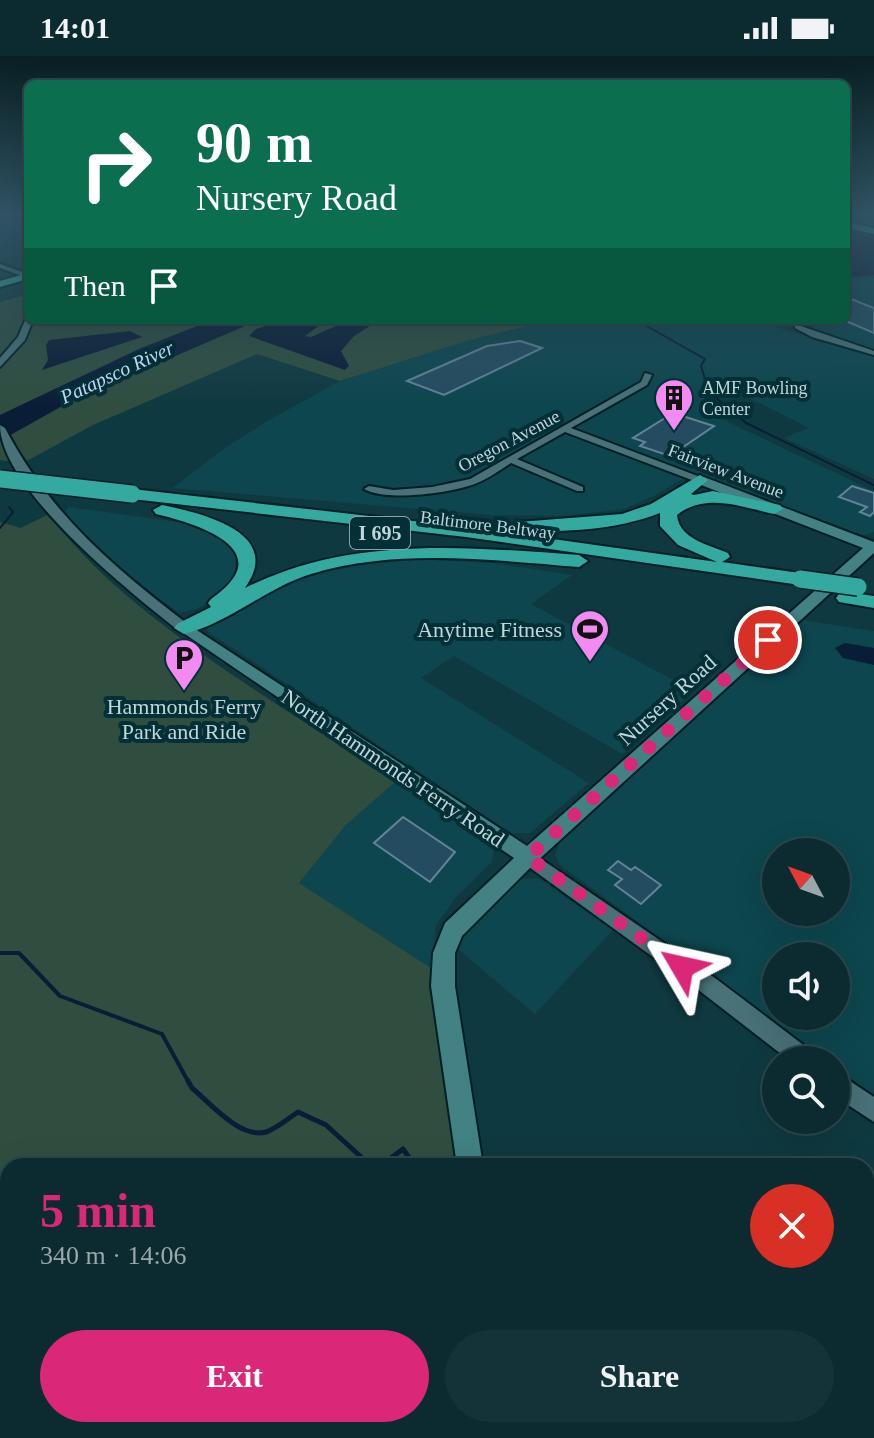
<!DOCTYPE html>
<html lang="en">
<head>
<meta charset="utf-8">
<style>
  body { margin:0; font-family:Georgia,serif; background:#143338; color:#f1f3f6; height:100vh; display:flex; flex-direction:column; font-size:30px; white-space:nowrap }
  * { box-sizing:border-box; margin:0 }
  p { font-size:26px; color:#9aa7ab }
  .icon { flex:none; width:44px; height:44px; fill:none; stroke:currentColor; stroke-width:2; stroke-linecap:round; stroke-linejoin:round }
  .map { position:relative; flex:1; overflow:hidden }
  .side { position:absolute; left:0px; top:1102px; width:874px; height:280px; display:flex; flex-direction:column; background:#0b2b30; border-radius:24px 24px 0 0; box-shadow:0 8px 32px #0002,0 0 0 2px #2b474c }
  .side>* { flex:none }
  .top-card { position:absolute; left:24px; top:24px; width:826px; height:244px; border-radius:12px; box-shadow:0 8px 32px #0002,0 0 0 2px #2b474c; background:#0b6e4f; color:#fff; overflow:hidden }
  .needle { width:52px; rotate:311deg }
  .tools { position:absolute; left:762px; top:782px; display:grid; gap:16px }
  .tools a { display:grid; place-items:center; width:88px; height:88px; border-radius:50%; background:#0b2b30; box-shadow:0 8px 32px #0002,0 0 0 2px #2b474c; font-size:40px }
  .pin { position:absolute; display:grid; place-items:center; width:68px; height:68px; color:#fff; margin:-34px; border:4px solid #fff; border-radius:50%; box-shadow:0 2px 8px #0007 }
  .me { position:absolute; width:88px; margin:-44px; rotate:306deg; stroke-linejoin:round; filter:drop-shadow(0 0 6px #0008) }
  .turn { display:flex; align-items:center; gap:28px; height:168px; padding:0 40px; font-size:36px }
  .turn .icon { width:104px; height:104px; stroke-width:2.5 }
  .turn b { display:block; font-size:56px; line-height:68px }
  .then { display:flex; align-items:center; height:76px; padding:0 40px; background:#0003; gap:16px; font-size:30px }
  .round { display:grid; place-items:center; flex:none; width:84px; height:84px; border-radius:42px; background:#143338 }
  .summary { display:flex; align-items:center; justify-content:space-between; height:136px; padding:0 40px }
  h1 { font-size:48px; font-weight:700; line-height:60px; color:#db2777 }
  .action { display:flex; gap:16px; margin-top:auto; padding:16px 40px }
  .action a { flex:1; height:92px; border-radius:48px; background:#db2777; color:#fff; font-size:32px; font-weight:700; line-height:92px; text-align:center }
  .action a+a { background:#143338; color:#f1f3f6 }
  .status { display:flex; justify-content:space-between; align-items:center; height:56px; padding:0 40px; background:#0b2b30; direction:ltr }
  .status svg { height:22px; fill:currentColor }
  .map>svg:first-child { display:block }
  .built { fill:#0d464e; fill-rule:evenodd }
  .green { fill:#304e40 }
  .water { fill:#0a1d37 }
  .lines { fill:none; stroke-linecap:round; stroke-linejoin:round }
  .stream-far2 { stroke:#0a1d37; stroke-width:2 }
  .stream-far1 { stroke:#0a1d37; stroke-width:4 }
  .stream { stroke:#0a1d37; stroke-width:5 }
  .building { fill:#244c60; stroke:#638496; stroke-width:2 }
  .minor-casing { stroke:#011f24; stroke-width:4 }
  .tertiary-casing { stroke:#011f24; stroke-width:4 }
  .secondary-casing { stroke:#011f24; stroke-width:4 }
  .motorway-casing { stroke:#011f24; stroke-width:4 }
  .minor { fill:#497178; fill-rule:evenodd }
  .tertiary { fill:#497178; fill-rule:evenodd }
  .secondary { fill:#428284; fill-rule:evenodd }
  .motorway { fill:#33a99f; fill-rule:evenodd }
  .motorway-bridge-casing { stroke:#011f24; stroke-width:20; stroke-linecap:butt }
  .motorway-bridge { stroke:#33a99f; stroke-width:17 }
  .route { stroke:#db2777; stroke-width:14; stroke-dasharray:0 25.2 }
  .labels { text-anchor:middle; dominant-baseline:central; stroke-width:8; stroke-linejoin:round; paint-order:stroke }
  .far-poi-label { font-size:18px; fill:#c1d6da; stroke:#032f36; text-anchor:start }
  .far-street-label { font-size:18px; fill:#c1d6da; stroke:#032f36 }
  .far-water-label { font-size:20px; font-style:italic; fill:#c0d7f8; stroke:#032f36 }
  .shield { fill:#032f36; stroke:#88a4a9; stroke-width:2 }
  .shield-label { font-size:20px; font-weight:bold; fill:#c1d6da }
  .poi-label { font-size:22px; fill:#c1d6da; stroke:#032f36; text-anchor:end }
  .street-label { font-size:22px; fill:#c1d6da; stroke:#032f36 }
</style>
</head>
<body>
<div class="status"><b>14:01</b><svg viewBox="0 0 49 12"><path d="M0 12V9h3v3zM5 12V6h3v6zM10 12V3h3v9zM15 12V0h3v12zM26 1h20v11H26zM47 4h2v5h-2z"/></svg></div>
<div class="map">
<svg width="874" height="1382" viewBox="0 0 874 1382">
  <rect width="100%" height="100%" fill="#0f3940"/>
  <g class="built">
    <polygon points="874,222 874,295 813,275 812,270 797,264 846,264 846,223"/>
    <polygon points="552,264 789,264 776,271 874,300 874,423 784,382 809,372 721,328 705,355 874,435 874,476 865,479 849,476 694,416 652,441 623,453 564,460 489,459 173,432 219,396 267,365 340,325 470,284"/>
    <polygon points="69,451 200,469 226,487 235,499 235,518 221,537 207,547 196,553 179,557 105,503 61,459"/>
    <polygon points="415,503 493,507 572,519 531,548 694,635 622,698 454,600 421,622 589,727 530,777 511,777 207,575 208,569 295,521 367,505"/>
    <path d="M 802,564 L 874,575 L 874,1039 L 836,1011 L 836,1004 L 827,1004 L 560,809 L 555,799 L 559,786 ZM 776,796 L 836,796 L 836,856 L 776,856 ZM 776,900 L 836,900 L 836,960 L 776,960 Z"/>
    <polygon points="396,725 494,794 492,806 456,841 436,869 431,912 299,827 345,770"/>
    <polygon points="521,822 539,823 613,874 535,958 458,893 472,865 514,824"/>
  </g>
  <g class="green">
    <polygon points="28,238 28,264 552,264 470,284 340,325 257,298 93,369 23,407 0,404 0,246"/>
    <path d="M 47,459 C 68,482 88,505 110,525 C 196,602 299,661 396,725 L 345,770 L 299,827 L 431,912 L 458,1110 L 8,1110 L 8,1374 L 321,1374 L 316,1382 L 0,1382 L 0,466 L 21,472 Z"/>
  </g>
  <g class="water">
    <polygon points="846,174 874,179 874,219 846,221"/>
    <polygon points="212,264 259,264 71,345 0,385 0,359 139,293"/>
    <polygon points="285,264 327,264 305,280 311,281 345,266 362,269 368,264 379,264 354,280 341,295 349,310 345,314 249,280 256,273"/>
    <polygon points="130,275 142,281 42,314 48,304 46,289 49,284"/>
    <polygon points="845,587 874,592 874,609 843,602 835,592"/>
  </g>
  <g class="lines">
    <g class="stream-far2">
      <polyline points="636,264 705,303 701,310 709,336 746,367 874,429"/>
      <polyline points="0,472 13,456 9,451"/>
    </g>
    <polyline class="stream-far1" points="0,897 19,897 60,940 162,978 189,1027"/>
    <g class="stream">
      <path d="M 188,1025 L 192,1032 C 210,1047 240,1083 266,1076 C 276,1073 289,1062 298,1056 L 326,1069 L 371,1110"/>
      <polyline points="380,1110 403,1093 415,1110"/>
      <polyline points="709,1374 716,1382"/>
    </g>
  </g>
  <g class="building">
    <polygon points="846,241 874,252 874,277 846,265"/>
    <polygon points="520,285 542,292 444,339 407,325 487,290"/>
    <polygon points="673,357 714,370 670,400 640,390 645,386 633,382"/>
    <polygon points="852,430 874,437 874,456 870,460 860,456 867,451 839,441"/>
    <polygon points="403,761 455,796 430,826 374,787"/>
    <polygon points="618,805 631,814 635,811 661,829 641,848 615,829 622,823 608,814"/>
  </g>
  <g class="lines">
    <g class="minor-casing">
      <g id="minor">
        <polygon points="795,268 874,295 874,299 812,281 795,272"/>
        <path d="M 645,317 L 652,319 L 647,329 L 571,372 L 703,422 L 703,426 L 697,426 L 565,376 L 517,403 L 583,431 L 583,435 L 577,435 L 511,407 C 500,414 489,422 477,427 C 453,437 386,446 364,433 L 369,430 L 393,434 L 432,431 L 470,423 L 641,326 Z"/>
      </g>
    </g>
    <g class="tertiary-casing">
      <g id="tertiary">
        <polygon points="0,208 28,218 28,222 0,212"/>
        <polygon points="26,262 33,264 25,284 0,311 0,302 18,281"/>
        <path d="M 0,369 L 5,372 C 50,458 113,511 189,569 L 191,572 L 189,575 L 179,575 C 131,537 0,433 0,369 Z"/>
        <polygon points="528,794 715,922 814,997 817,1004 789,1004 701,936 522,806 519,801 522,796"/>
        <polygon points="836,1016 874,1041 874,1066 836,1041"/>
      </g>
    </g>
    <g class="secondary-casing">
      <g id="secondary">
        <polygon points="696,421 704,421 874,486 874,497 535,807 462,880 455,897 455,930 483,1110 457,1110 431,930 433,897 445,867 514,802 176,572 184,567 189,569 527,790 863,492 696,427"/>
        <polygon points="321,1374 356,1374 353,1382 318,1382"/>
      </g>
    </g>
    <g class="motorway-casing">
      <g id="motorway">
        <polygon points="846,166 874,172 874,178 846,172"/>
        <polygon points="28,217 28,223 0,231 0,225"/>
        <path d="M 700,419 L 708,424 L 691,438 L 694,439 L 713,435 L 780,449 L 783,453 L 774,458 C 742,451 705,436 677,459 C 679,483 709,489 728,497 L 730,501 L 722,506 L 800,517 L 810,523 L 807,527 L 800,529 L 466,481 L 132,443 L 124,438 L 132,433 L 466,471 L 717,506 L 678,489 L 660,470 L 660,457 C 614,475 566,475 518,476 L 509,471 L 518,466 L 622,458 L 651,448 Z"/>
        <path d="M 162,449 C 201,457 285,476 245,532 C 350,479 466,491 579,499 L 588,505 L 579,511 C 491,504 397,492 311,518 C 266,532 229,567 184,578 L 174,572 L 177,568 L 211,551 L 208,547 L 211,543 C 282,494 198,468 156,458 L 153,454 Z"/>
        <polygon points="846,536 874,540 874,552 839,546 836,542 839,538"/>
      </g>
    </g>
    <use href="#minor" class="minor"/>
    <use href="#tertiary" class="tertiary"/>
    <use href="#secondary" class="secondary"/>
    <use href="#motorway" class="motorway"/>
    <g class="motorway-bridge-casing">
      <g id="motorway-bridge">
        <polyline points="0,423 132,438"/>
        <polyline points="800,523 858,531"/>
      </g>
    </g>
    <use href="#motorway-bridge" class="motorway-bridge"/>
  </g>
  <linearGradient id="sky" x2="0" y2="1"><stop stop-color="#081f23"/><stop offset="0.45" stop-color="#315464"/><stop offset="1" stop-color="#315464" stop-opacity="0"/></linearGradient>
  <rect width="874" height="350" fill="url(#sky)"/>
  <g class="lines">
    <polyline class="route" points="682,911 528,801 768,584"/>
  </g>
  <defs>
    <g id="building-pin" transform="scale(2)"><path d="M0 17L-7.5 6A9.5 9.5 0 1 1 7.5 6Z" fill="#f38af2" stroke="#032f36"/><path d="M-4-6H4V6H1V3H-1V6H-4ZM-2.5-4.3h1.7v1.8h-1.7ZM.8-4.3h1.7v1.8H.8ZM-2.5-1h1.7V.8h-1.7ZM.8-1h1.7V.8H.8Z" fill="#111"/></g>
    <g id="stadium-pin" transform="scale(2)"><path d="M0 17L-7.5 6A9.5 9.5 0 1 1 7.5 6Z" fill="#f38af2" stroke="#032f36"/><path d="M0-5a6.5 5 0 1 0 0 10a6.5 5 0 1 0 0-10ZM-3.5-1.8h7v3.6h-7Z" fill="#111"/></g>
    <g id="parking-pin" transform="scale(2)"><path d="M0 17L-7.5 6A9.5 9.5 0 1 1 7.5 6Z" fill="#f38af2" stroke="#032f36"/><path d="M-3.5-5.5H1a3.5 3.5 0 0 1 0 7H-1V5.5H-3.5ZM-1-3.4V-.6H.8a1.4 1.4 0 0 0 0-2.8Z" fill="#111"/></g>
  </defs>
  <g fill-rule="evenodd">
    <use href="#building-pin" x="674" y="342"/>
    <use href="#stadium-pin" x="590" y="573"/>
    <use href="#parking-pin" x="184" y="602"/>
  </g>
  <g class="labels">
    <g class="far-poi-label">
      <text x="702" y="332">AMF Bowling<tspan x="702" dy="21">Center</tspan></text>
    </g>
    <g class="far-street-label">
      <text transform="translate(509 385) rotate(-28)">Oregon Avenue</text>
      <text transform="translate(726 415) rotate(21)">Fairview Avenue</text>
      <text transform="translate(488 469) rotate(7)">Baltimore Beltway</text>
    </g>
    <g class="far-water-label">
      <text transform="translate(117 316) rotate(-25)">Patapsco River</text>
    </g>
    <rect class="shield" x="350" y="461" width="60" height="32" rx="6"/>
    <g class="shield-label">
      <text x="380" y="477">I 695</text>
    </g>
    <g class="poi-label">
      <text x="562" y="573">Anytime Fitness</text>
      <text x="184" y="650" text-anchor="middle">Hammonds Ferry<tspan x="184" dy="25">Park and Ride</tspan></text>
    </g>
    <g class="street-label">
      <text transform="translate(667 644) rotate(-42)">Nursery Road</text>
      <text transform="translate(393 712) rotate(34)">North Hammonds Ferry Road</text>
    </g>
  </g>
</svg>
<div class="tools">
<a><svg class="needle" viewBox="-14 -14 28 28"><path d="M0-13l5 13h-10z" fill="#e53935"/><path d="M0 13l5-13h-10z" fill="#9aa7ab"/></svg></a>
<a><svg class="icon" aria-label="sound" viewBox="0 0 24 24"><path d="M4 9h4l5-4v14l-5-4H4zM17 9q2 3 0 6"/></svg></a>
<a><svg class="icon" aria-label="search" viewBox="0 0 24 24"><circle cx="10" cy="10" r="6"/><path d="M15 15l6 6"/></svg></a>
</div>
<div class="pin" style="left:768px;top:584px;background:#d93025"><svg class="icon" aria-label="arrive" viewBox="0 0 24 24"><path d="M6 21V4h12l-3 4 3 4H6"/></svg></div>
<svg class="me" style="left:682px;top:911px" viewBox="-20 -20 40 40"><path d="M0-17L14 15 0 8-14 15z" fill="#db2777" stroke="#fff" stroke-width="4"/></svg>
<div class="top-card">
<div class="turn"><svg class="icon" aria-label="right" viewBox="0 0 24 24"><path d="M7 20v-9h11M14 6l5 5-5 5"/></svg><div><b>90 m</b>Nursery Road</div></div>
<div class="then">Then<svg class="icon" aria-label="arrive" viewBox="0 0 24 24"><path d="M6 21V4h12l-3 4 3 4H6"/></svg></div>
</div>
<section class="side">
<div class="summary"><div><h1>5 min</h1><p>340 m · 14:06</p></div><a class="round" style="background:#d93025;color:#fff"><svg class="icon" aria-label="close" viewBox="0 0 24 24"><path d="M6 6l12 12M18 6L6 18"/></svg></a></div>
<div class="action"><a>Exit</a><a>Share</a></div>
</section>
</div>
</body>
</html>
